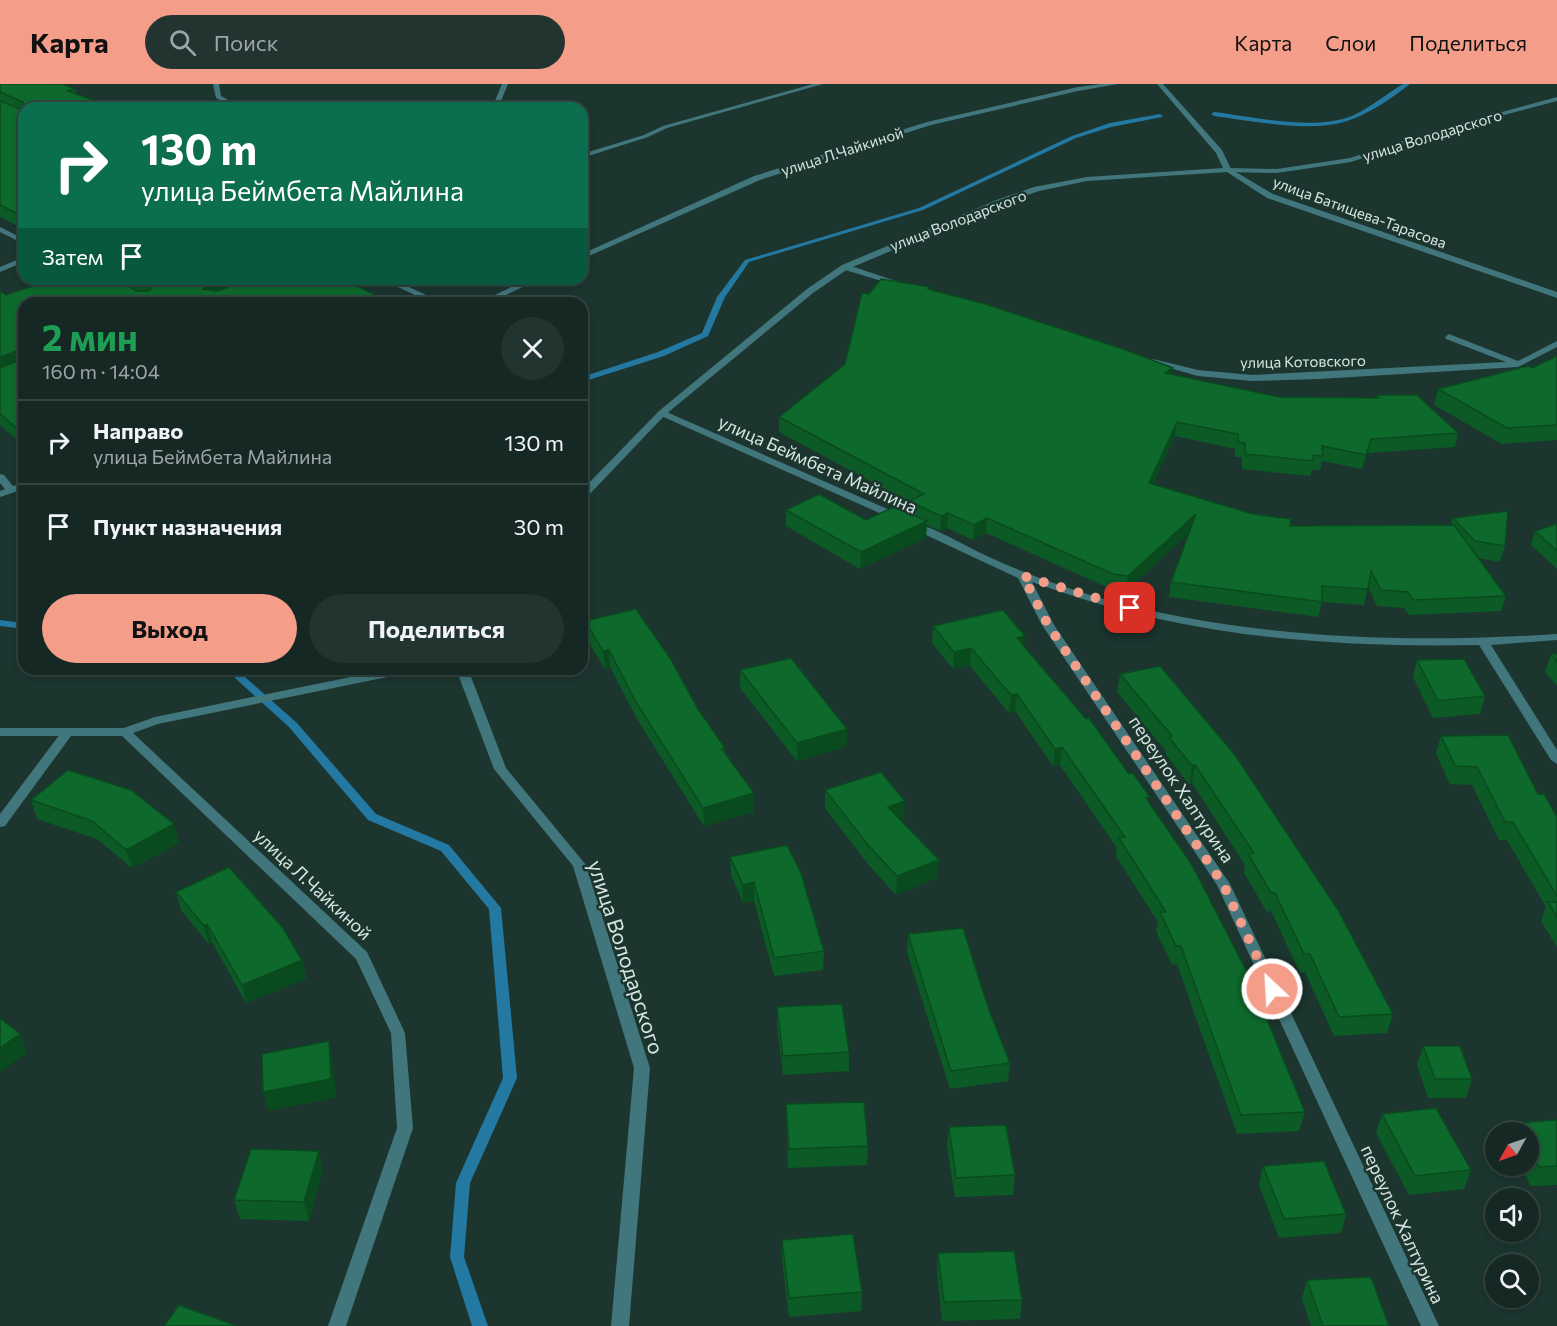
<!DOCTYPE html>
<html lang="ru">
<head>
<meta charset="utf-8">
<style>
  body { margin:0; font-family:Commissioner,sans-serif; background:#223430; color:#f1f3f6; height:100vh; display:flex; flex-direction:column; font-size:22px; white-space:nowrap }
  * { box-sizing:border-box; margin:0 }
  p { font-size:20px; color:#9da6a6 }
  .icon { flex:none; width:33px; height:33px; fill:none; stroke:currentColor; stroke-width:2; stroke-linecap:round; stroke-linejoin:round }
  .map { position:relative; flex:1; overflow:hidden }
  .drawer { position:absolute; left:18px; top:213px; width:570px; height:378px; display:flex; flex-direction:column; background:#152823; border-radius:18px; box-shadow:0 3px 9px #0003,0 0 0 2px #344441 }
  .drawer>* { flex:none }
  .top-card { position:absolute; left:18px; top:18px; width:570px; height:183px; border-radius:18px; box-shadow:0 3px 9px #0003,0 0 0 2px #344441; background:#0b6e4f; color:#fff; overflow:hidden }
  .needle { width:39px; rotate:230deg }
  .tools { position:absolute; left:1485px; top:1038px; display:grid; gap:12px }
  .tools a { display:grid; place-items:center; width:54px; height:54px; border-radius:50%; background:#152823; box-shadow:0 3px 9px #0003,0 0 0 2px #344441; font-size:30px }
  .pin { position:absolute; display:grid; place-items:center; width:51px; height:51px; color:#fff; margin:-26px; border-radius:12px; box-shadow:0 3px 9px #0006 }
  .me { position:absolute; width:66px; margin:-33px; rotate:335deg; stroke-linejoin:round; filter:drop-shadow(0 0 4px #0008) }
  .turn { display:flex; align-items:center; gap:21px; height:126px; padding:0 24px; font-size:27px }
  .turn .icon { width:78px; height:78px; stroke-width:2.5 }
  .turn b { display:block; font-size:42px; line-height:51px }
  .then { display:flex; align-items:center; height:57px; padding:0 24px; background:#0003; gap:12px; font-size:22px }
  .round { display:grid; place-items:center; flex:none; width:63px; height:63px; border-radius:32px; background:#223430 }
  .head { display:flex; align-items:center; justify-content:space-between; height:102px; padding:0 24px }
  h1 { font-size:36px; font-weight:700; line-height:45px; color:#1e9e55 }
  .primary-button { display:flex; gap:12px; margin-top:auto; padding:12px 24px }
  .primary-button a { flex:1; height:69px; border-radius:36px; background:#f49e8a; color:#111; font-size:24px; font-weight:700; line-height:69px; text-align:center }
  .primary-button a+a { background:#223430; color:#f1f3f6 }
  ul { padding:0; list-style:none }
  li { display:flex; align-items:center; gap:18px; height:84px; padding:0 24px; border-top:2px solid #344441 }
  li div { flex:1 }
  li b { display:block; font-size:22px }
  li em { font-style:normal }
  header { display:flex; align-items:center; gap:36px; box-sizing:border-box; height:84px; padding:0 30px; background:#f49e8a; color:#111 }
  header strong { font-size:28px }
  nav { display:flex; gap:33px; margin-inline-start:auto; font-size:21px }
  .search { width:420px; height:54px; background:#223430; display:flex; align-items:center; gap:15px; box-sizing:border-box; padding:0 21px; border-radius:33px; color:#9da6a6; font-size:22px }
  .map>svg:first-child { display:block }
  .lines { fill:none; stroke-linecap:round; stroke-linejoin:round }
  .stream { fill:#2479a2; fill-rule:evenodd }
  .lane { fill:#41767c; fill-rule:evenodd }
  .street { fill:#41767c; fill-rule:evenodd }
  .wall { fill:#0c5b26 }
  .shaded-wall { fill:#0a4a1f }
  .building { fill:#0e6a2c; stroke:#0a4a1f; stroke-width:1.5 }
  .route { stroke:#f49e8a; stroke-width:10; stroke-dasharray:0 18 }
  .labels { text-anchor:middle; dominant-baseline:central; stroke-width:5; stroke-linejoin:round; paint-order:stroke }
  .far-street-label { font-size:15px; fill:#d6e5e1; stroke:#1c352f }
  .street-label { font-size:18px; fill:#d6e5e1; stroke:#1c352f }
  .near-street-label { font-size:21px; fill:#d6e5e1; stroke:#1c352f }
</style>
</head>
<body>
<header>
<strong>Карта</strong>
<div class="search"><svg class="icon" aria-label="search" viewBox="0 0 24 24"><circle cx="10" cy="10" r="6"/><path d="M15 15l6 6"/></svg>Поиск</div>
<nav><a>Карта</a><a>Слои</a><a>Поделиться</a></nav>
</header>
<div class="map">
<svg width="1557" height="1242" viewBox="0 0 1557 1242">
  <rect width="100%" height="100%" fill="#1c352f"/>
  <g class="lines">
    <g class="stream">
      <path d="M 1403,0 L 1410,0 C 1392,14 1369,30 1347,37 C 1310,49 1252,37 1214,32 L 1211,30 L 1214,28 C 1255,33 1313,47 1352,32 C 1370,24 1386,10 1403,0 Z"/>
      <polygon points="1160,30 1163,32 1162,33 1111,43 1076,54 923,126 749,178 725,213 708,252 664,272 582,298 582,293 658,268 702,249 717,213 745,176 919,124 1072,52 1110,39"/>
      <polygon points="0,536 24,539 24,545 0,542"/>
      <polygon points="225,585 236,585 297,639 376,730 449,761 501,824 517,994 470,1099 464,1173 488,1242 472,1242 450,1173 456,1099 503,994 489,825 441,767 368,736 289,643"/>
    </g>
    <g class="lane">
      <polygon points="213,0 219,0 221,12 243,24 235,24 216,14"/>
      <polygon points="502,0 508,0 498,24 492,24"/>
      <polygon points="813,0 823,0 667,44 648,53 582,74 582,70 644,51 663,42"/>
      <polygon points="1101,0 1118,0 1078,7 931,41 760,96 582,175 582,170 754,92 927,38 1078,3"/>
      <polygon points="1557,13 1557,17 1454,44 1351,78 1277,89 1228,88 1224,86 1228,84 1277,85 1350,74 1450,42"/>
      <polygon points="0,143 24,155 24,160 0,148"/>
      <polygon points="24,173 24,178 0,188 0,183"/>
      <polygon points="842,181 848,181 908,201 901,203 842,185"/>
      <polygon points="381,195 392,195 443,219 432,219"/>
      <polygon points="528,195 539,195 489,219 478,219"/>
      <polygon points="1449,250 1518,277 1557,257 1557,263 1518,283 1319,295 1252,297 1198,292 1149,278 1153,275 1198,286 1252,291 1506,278 1446,255 1445,253"/>
      <polygon points="662,326 901,431 902,433 897,436 893,435 659,331 659,327"/>
      <polygon points="0,390 4,391 13,402 24,399 24,405 0,413 0,407 5,405 0,399"/>
      <path d="M 913,438 C 938,445 963,461 987,472 C 1021,488 1057,501 1093,512 C 1245,555 1401,560 1557,550 L 1557,556 L 1491,561 L 1557,666 L 1557,680 L 1551,676 L 1479,561 C 1370,563 1261,558 1154,534 C 1112,525 1072,512 1032,498 L 1054,541 L 1230,800 L 1439,1242 L 1421,1242 L 1217,801 L 1042,541 L 1018,494 L 909,443 L 908,441 Z"/>
      <polygon points="67,645 71,646 73,649 71,652 5,742 0,743 0,730 63,646"/>
    </g>
    <g class="street">
      <polygon points="1157,0 1163,0 1222,66 1231,85 1273,110 1557,208 1557,214 1267,114 1227,88 1087,97 1039,107 1005,119 848,185 813,209 665,331 586,414 582,415 582,406 659,327 807,205 842,181 999,115 1034,103 1087,93 1223,84 1216,69"/>
      <polygon points="390,585 413,585 407,589 158,640 133,649 367,868 405,949 413,1044 346,1242 328,1242 397,1044 391,949 356,875 122,652 0,652 0,644 124,644 155,633"/>
      <polygon points="456,585 468,585 506,684 586,781 650,984 629,1242 611,1242 634,984 573,782 494,685"/>
    </g>
  </g>
  <g class="wall">
    <polygon points="0,0 75,5 76,10 24,24 24,145 0,133"/>
    <polygon points="55,195 343,195 24,219 24,362 0,341 0,207 6,211"/>
    <polygon points="930,205 1172,290 1279,313 1376,314 1377,311 1458,349 1455,363 1368,369 1362,385 1322,377 1320,386 1312,386 1310,392 1242,385 1242,373 1235,373 1235,365 1175,352 1153,400 1290,442 1451,441 1453,434 1505,462 1500,478 1478,474 1506,512 1501,527 1409,531 1404,524 1377,522 1368,503 1364,521 1322,518 1318,533 1169,513 1171,498 1189,449 1126,507 1111,505 986,449 973,456 947,444 940,447 927,441 926,454 860,485 786,442 786,426 866,436 909,429 909,418 779,348 779,333 845,280 869,210"/>
    <polygon points="1557,272 1557,356 1502,360 1434,321 1438,305 1532,284"/>
    <polygon points="1557,440 1557,485 1531,461 1535,447"/>
    <polygon points="585,537 698,625 725,664 725,670 754,709 754,728 704,742 637,635 610,583 605,585 586,554"/>
    <polygon points="933,542 1024,562 1149,718 1305,1028 1299,1047 1237,1050 1177,880 1172,881 1156,847 1158,838 1116,772 1117,764 1060,681 1053,682 1015,627 1009,629 970,582 953,585 932,559"/>
    <polygon points="1551,570 1557,570 1557,602 1545,588"/>
    <polygon points="1417,576 1485,612 1480,630 1433,634 1413,593"/>
    <polygon points="1160,582 1393,930 1387,949 1334,952 1305,888 1300,889 1271,827 1267,828 1244,789 1245,781 1192,699 1189,700 1166,671 1166,667 1117,608 1120,590"/>
    <polygon points="740,586 847,645 846,663 797,677 740,604"/>
    <polygon points="1441,652 1538,710 1557,733 1557,863 1541,837 1546,823 1507,756 1499,756 1472,701 1450,700 1436,670"/>
    <polygon points="825,706 904,735 901,736 939,776 937,794 896,811 868,780 825,724"/>
    <polygon points="31,716 179,759 132,784 97,755 37,735"/>
    <polygon points="730,773 824,867 823,886 774,892 754,817 743,819 731,791"/>
    <polygon points="176,808 302,876 306,895 246,919 212,858 209,860 181,826"/>
    <polygon points="908,850 988,923 1010,979 1008,997 950,1005 907,868"/>
    <polygon points="777,923 849,968 849,987 783,991 777,942"/>
    <polygon points="1423,962 1472,995 1466,1014 1428,1014 1417,981"/>
    <polygon points="786,1020 868,1062 867,1081 788,1084"/>
    <polygon points="1382,1030 1471,1086 1464,1105 1409,1111 1376,1049"/>
    <polygon points="1557,1036 1557,1101 1531,1102 1521,1082 1528,1082 1528,1048 1513,1048 1516,1039"/>
    <polygon points="949,1043 1015,1091 1013,1111 955,1113 947,1062"/>
    <polygon points="1263,1082 1346,1130 1341,1149 1279,1154 1259,1101"/>
    <polygon points="323,1086 309,1137 240,1135 234,1116"/>
    <polygon points="782,1156 862,1208 861,1227 789,1233 782,1175"/>
    <polygon points="938,1169 1022,1216 1020,1235 942,1237 937,1188"/>
    <polygon points="1307,1196 1389,1242 1311,1242 1302,1215"/>
  </g>
  <g class="shaded-wall">
    <polygon points="228,195 268,195 206,219 202,205"/>
    <polygon points="19,266 23,281 0,290 0,273"/>
    <polygon points="1173,284 1171,297 1165,289"/>
    <polygon points="1177,338 1175,352 1147,414 1149,399"/>
    <polygon points="1371,355 1368,369 1362,385 1366,371"/>
    <polygon points="948,429 947,444 940,447 941,432"/>
    <polygon points="1196,430 1193,445 1126,507 1128,492"/>
    <polygon points="987,434 986,449 973,456 974,441"/>
    <polygon points="927,437 926,454 860,485 861,468"/>
    <polygon points="1025,552 1024,569 1017,554"/>
    <polygon points="971,564 970,582 953,585 954,568"/>
    <polygon points="609,566 610,583 605,585 603,567"/>
    <polygon points="1017,610 1015,627 1009,629 1011,611"/>
    <polygon points="847,645 846,663 797,677 797,659"/>
    <polygon points="1062,663 1060,681 1053,682 1055,665"/>
    <polygon points="1195,681 1192,699 1189,700 1192,682"/>
    <polygon points="754,709 754,728 704,742 703,724"/>
    <polygon points="905,717 904,735 887,741 888,723"/>
    <polygon points="174,740 179,759 132,784 126,766"/>
    <polygon points="939,776 937,794 896,811 897,792"/>
    <polygon points="754,798 754,817 743,819 743,801"/>
    <polygon points="207,840 212,858 209,860 204,842"/>
    <polygon points="302,876 306,895 246,919 242,901"/>
    <polygon points="20,950 27,969 0,988 0,964"/>
    <polygon points="329,957 333,976 336,1014 268,1027 263,1008"/>
    <polygon points="319,1067 323,1086 309,1137 304,1118"/>
  </g>
  <g class="building">
    <polygon points="0,0 62,0 75,5 68,7 115,24 24,24 24,133 0,121 0,17 20,25 23,24 23,18 0,8"/>
    <polygon points="55,195 114,195 137,207 149,207 151,204 133,195 228,195 202,205 217,207 250,195 343,195 391,219 24,219 24,350 0,330 0,284 22,275 22,268 19,266 0,273 0,207 6,211"/>
    <polygon points="881,195 930,203 928,205 985,220 1123,265 1173,284 1165,289 1279,313 1379,314 1377,311 1417,311 1458,349 1371,355 1366,371 1322,362 1323,372 1313,371 1313,377 1245,370 1245,359 1238,358 1238,350 1177,338 1149,399 1253,430 1291,435 1290,442 1454,441 1506,512 1413,516 1408,508 1381,506 1371,487 1368,505 1322,502 1322,518 1171,498 1196,430 1128,492 1113,490 987,434 974,441 948,429 941,432 909,417 924,410 779,333 845,280 862,209 869,210"/>
    <polygon points="1557,272 1557,341 1507,344 1438,305 1528,282 1532,284"/>
    <polygon points="819,410 866,436 894,423 927,437 861,468 786,426"/>
    <polygon points="1508,427 1505,462 1475,457 1453,434"/>
    <polygon points="1557,440 1557,467 1535,447"/>
    <polygon points="636,525 670,574 698,625 725,664 722,665 754,709 703,724 636,618 609,566 603,567 585,537"/>
    <polygon points="1003,526 1025,552 1017,554 1086,635 1089,634 1129,690 1133,689 1150,713 1146,714 1192,781 1250,894 1305,1028 1241,1031 1181,862 1176,862 1160,828 1166,828 1119,754 1125,753 1062,663 1055,665 1017,610 1011,611 971,564 954,568 933,542"/>
    <polygon points="1551,570 1557,570 1557,578"/>
    <polygon points="791,574 847,645 797,659 740,586"/>
    <polygon points="1464,575 1485,612 1438,617 1417,576"/>
    <polygon points="1160,582 1235,671 1338,826 1393,930 1339,933 1310,870 1304,870 1275,809 1271,809 1248,770 1254,769 1195,681 1192,682 1169,653 1172,652 1120,590"/>
    <polygon points="1508,651 1538,710 1544,710 1557,733 1557,812 1513,738 1505,738 1477,683 1455,682 1441,652"/>
    <polygon points="68,686 131,706 174,740 126,766 92,737 31,716"/>
    <polygon points="881,688 905,717 888,723 939,776 897,792 868,761 825,706"/>
    <polygon points="787,761 801,789 824,867 774,874 754,798 743,801 730,773"/>
    <polygon points="229,783 283,844 302,876 242,901 207,840 204,842 176,808"/>
    <polygon points="1548,818 1557,818 1557,833"/>
    <polygon points="963,844 988,923 1010,979 951,987 908,850"/>
    <polygon points="842,920 849,968 783,972 777,923"/>
    <polygon points="0,934 20,950 0,964"/>
    <polygon points="329,957 331,995 263,1008 262,970"/>
    <polygon points="1423,962 1460,962 1472,995 1435,995"/>
    <polygon points="864,1018 868,1062 789,1065 786,1020"/>
    <polygon points="1436,1024 1471,1086 1415,1092 1382,1030"/>
    <polygon points="1557,1036 1557,1082 1539,1083 1528,1063 1528,1048 1521,1048 1516,1039"/>
    <polygon points="1006,1041 1015,1091 956,1094 949,1043"/>
    <polygon points="251,1065 319,1067 304,1118 234,1116"/>
    <polygon points="1324,1077 1346,1130 1284,1135 1263,1082"/>
    <polygon points="853,1150 862,1208 789,1214 782,1156"/>
    <polygon points="1014,1167 1022,1216 944,1218 938,1169"/>
    <polygon points="1371,1193 1389,1242 1323,1242 1307,1196"/>
    <polygon points="179,1221 237,1242 164,1242"/>
  </g>
  <g class="lines">
    <polyline class="route" points="1130,524 1023,492 1048,541 1223,800 1272,905"/>
  </g>
  <g class="labels">
    <g class="far-street-label">
      <text transform="translate(1432 51) rotate(-17)">улица Володарского</text>
      <text transform="translate(842 67) rotate(-18)">улица Л.Чайкиной</text>
      <text transform="translate(1360 128) rotate(20)">улица Батищева-Тарасова</text>
      <text transform="translate(958 136) rotate(-21)">улица Володарского</text>
      <text transform="translate(1303 277) rotate(-1)">улица Котовского</text>
    </g>
    <g class="street-label">
      <text transform="translate(818 380) rotate(24)">улица Беймбета Майлина</text>
      <text transform="translate(1182 705) rotate(56)">переулок Халтурина</text>
      <text transform="translate(313 800) rotate(43)">улица Л.Чайкиной</text>
      <text transform="translate(1403 1140) rotate(65)">переулок Халтурина</text>
    </g>
    <g class="near-street-label">
      <text transform="translate(627 873) rotate(72)">улица Володарского</text>
    </g>
  </g>
</svg>
<div class="tools">
<a><svg class="needle" viewBox="-14 -14 28 28"><path d="M0-13l5 13h-10z" fill="#e53935"/><path d="M0 13l5-13h-10z" fill="#9da6a6"/></svg></a>
<a><svg class="icon" aria-label="sound" viewBox="0 0 24 24"><path d="M4 9h4l5-4v14l-5-4H4zM17 9q2 3 0 6"/></svg></a>
<a><svg class="icon" aria-label="search" viewBox="0 0 24 24"><circle cx="10" cy="10" r="6"/><path d="M15 15l6 6"/></svg></a>
</div>
<div class="pin" style="left:1130px;top:524px;background:#d93025"><svg class="icon" aria-label="arrive" viewBox="0 0 24 24"><path d="M6 21V4h12l-3 4 3 4H6"/></svg></div>
<svg class="me" style="left:1272px;top:905px" viewBox="-20 -20 40 40"><circle r="17" fill="#f49e8a" stroke="#fff" stroke-width="3"/><path d="M0-11L8 9 0 5-8 9z" fill="#fff"/></svg>
<div class="top-card">
<div class="turn"><svg class="icon" aria-label="right" viewBox="0 0 24 24"><path d="M7 20v-9h11M14 6l5 5-5 5"/></svg><div><b>130 m</b>улица Беймбета Майлина</div></div>
<div class="then">Затем<svg class="icon" aria-label="arrive" viewBox="0 0 24 24"><path d="M6 21V4h12l-3 4 3 4H6"/></svg></div>
</div>
<section class="drawer">
<div class="head"><div><h1>2 мин</h1><p>160 m · 14:04</p></div><a class="round"><svg class="icon" aria-label="close" viewBox="0 0 24 24"><path d="M6 6l12 12M18 6L6 18"/></svg></a></div>
<ul>
<li><svg class="icon" aria-label="right" viewBox="0 0 24 24"><path d="M7 20v-9h11M14 6l5 5-5 5"/></svg><div><b>Направо</b><p>улица Беймбета Майлина</p></div><em>130 m</em></li>
<li><svg class="icon" aria-label="arrive" viewBox="0 0 24 24"><path d="M6 21V4h12l-3 4 3 4H6"/></svg><div><b>Пункт назначения</b></div><em>30 m</em></li>
</ul>
<div class="primary-button"><a>Выход</a><a>Поделиться</a></div>
</section>
</div>
</body>
</html>
